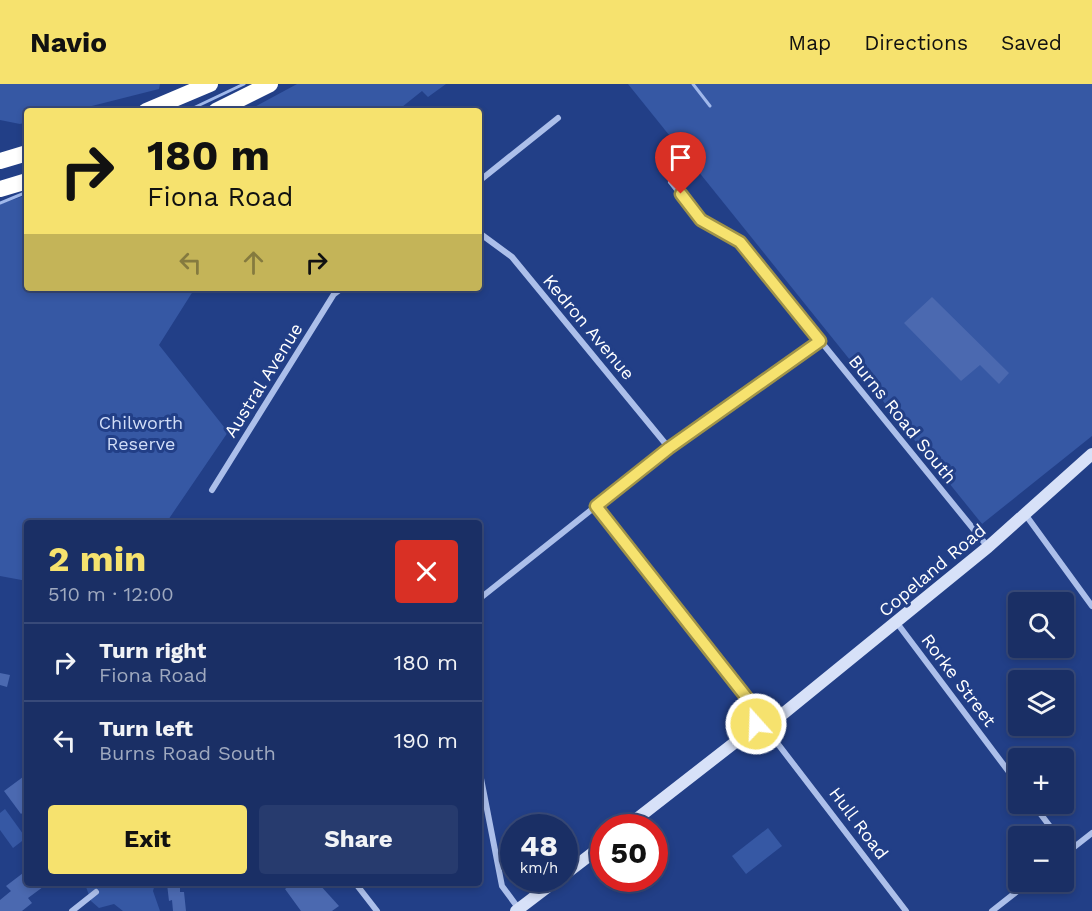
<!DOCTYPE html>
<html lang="en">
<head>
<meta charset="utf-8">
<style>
  body { margin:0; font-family:"Work Sans",sans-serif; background:#273b6e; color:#f1f3f6; height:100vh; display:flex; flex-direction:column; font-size:22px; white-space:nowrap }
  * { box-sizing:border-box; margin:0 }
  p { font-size:20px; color:#9fa9bf }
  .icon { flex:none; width:33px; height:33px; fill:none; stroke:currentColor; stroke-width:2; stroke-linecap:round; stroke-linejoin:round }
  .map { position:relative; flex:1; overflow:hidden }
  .drawer { position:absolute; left:24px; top:436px; width:458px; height:366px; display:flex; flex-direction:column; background:#1a2f65; border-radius:6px; box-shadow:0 3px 9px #0003,0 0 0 2px #384a79 }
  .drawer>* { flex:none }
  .top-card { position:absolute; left:24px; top:24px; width:458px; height:183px; border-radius:6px; box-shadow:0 3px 9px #0003,0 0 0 2px #384a79; background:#f6e26e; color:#111; overflow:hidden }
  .buttons { position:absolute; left:1008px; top:508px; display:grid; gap:12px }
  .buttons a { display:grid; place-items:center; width:66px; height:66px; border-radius:6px; background:#1a2f65; box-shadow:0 3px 9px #0003,0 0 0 2px #384a79; font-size:30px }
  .speed { position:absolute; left:500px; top:730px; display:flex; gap:12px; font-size:30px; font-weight:700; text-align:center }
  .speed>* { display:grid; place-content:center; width:78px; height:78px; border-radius:50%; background:#1a2f65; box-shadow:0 3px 9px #0003,0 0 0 2px #384a79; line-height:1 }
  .speed small { font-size:15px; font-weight:400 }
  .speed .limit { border:9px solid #d22; background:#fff; color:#111 }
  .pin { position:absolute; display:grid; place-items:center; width:51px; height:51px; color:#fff; margin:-62px -26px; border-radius:50% 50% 50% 0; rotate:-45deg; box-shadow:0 0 6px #0007 }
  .pin .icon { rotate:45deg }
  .me { position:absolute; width:66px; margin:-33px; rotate:340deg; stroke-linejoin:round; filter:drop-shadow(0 0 4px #0008) }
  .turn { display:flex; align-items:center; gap:21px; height:126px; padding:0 24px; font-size:27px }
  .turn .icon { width:78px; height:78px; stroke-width:2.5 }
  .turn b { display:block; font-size:42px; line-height:51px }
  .lanes { display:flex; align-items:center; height:57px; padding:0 24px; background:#0003; justify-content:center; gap:30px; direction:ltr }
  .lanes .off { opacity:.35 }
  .round { display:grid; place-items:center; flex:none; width:63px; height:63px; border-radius:6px; background:#273b6e }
  .headline { display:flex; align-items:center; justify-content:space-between; height:102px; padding:0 24px }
  h1 { font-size:36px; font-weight:700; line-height:45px; color:#f6e26e }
  .cta { display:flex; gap:12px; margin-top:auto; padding:12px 24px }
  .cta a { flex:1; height:69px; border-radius:6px; background:#f6e26e; color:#111; font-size:24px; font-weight:700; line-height:69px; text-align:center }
  .cta a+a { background:#273b6e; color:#f1f3f6 }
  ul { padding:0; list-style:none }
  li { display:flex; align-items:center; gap:18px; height:78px; padding:0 24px; border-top:2px solid #384a79 }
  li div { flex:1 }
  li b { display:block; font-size:22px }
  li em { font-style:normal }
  header { display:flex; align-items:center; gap:36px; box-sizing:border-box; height:84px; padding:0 30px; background:#f6e26e; color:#111 }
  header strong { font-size:28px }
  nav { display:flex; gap:33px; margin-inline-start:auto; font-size:21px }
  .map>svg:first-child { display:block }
  .green { fill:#3658a4 }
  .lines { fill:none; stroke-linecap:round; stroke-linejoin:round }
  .stream { stroke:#a0b8eb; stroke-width:3 }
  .building { fill:#4b69b0 }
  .street { stroke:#acbfea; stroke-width:6 }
  .secondary { stroke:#d7e1f8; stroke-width:12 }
  .highway { stroke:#fff; stroke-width:16 }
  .route-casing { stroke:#a09348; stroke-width:15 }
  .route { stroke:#f6e26e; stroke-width:10 }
  .labels { text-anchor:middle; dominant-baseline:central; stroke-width:6; stroke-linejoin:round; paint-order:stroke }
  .street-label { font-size:18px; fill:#fff; stroke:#223f87 }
  .park-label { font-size:18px; fill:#d1ddf7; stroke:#223f87 }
</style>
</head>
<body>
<header>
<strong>Navio</strong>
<nav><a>Map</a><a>Directions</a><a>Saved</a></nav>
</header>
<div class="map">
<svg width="1092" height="827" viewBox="0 0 1092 827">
  <rect width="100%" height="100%" fill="#223f87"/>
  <g class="green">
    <polygon points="0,0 160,0 159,5 72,27 27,27 27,38 20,40 0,36"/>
    <polygon points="297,0 446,0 428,13 422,7 397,27 247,27"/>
    <polygon points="628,0 1092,0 1092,352 982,440"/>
    <polygon points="27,111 27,204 195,204 159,261 228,348 166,439 27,440 27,497 0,492 0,120"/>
    <polygon points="5,725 26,754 13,764 0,746 0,729"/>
    <polygon points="768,744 782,762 746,790 732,772"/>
    <polygon points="85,800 155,800 153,807 160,827 123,827 114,820 99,824 91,817"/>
  </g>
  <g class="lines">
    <g class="stream">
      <polyline points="693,0 710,22"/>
      <polyline points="187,27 244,0"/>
      <polyline points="0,119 27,108"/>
    </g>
  </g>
  <g class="building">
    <polygon points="932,213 1009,289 999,300 980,281 961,297 904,239"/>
    <polygon points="0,589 10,591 7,603 0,601"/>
    <polygon points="27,690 27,725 21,730 4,707"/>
    <polygon points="27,786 27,800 47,800 28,814 32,819 22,827 0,827 0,816 11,807 6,802"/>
    <polygon points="167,800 180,800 180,808 184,808 186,827 173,827 172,816 169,817"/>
    <polygon points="292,800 319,800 339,822 332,827 301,827 285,805"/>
  </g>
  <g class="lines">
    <g class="street">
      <polyline points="478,98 558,34"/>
      <polyline points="671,98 701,136 740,158 988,463"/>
      <polyline points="478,148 512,173 669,364"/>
      <polyline points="212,406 334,210 342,204"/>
      <polyline points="596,422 747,614 765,630"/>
      <polyline points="1025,430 1092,522"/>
      <polyline points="478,516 669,364 820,257"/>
      <polyline points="897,539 1018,700"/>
      <polyline points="749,618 757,634"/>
      <polyline points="768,647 906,827"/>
      <polyline points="478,679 502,802 519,825"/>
      <polyline points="1033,720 1058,753"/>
      <polyline points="1064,771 1092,749"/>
      <polyline points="356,800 377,827"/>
      <polyline points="72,827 96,808"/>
      <polyline points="992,827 1029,798"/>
    </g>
    <g class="secondary">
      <circle cx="764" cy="639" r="9"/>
      <polyline points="773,638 988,463 1092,370"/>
      <polyline points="625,744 756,642"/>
      <polyline points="564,791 603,761"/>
      <polyline points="516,827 558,795"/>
    </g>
    <g class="highway">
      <polyline points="146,27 210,0"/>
      <polyline points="216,27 270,0"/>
      <polyline points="0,77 27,69"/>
      <polyline points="0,105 27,97"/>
    </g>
  </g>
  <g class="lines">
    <g class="route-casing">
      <polyline id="route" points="681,110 701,136 740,158 820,257 669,364 596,422 747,614 757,634 756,640"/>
    </g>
    <use href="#route" class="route"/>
  </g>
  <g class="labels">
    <g class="street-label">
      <text transform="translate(589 243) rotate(50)">Kedron Avenue</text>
      <text transform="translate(263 296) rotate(-58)">Austral Avenue</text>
      <text transform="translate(903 335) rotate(51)">Burns Road South</text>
      <text transform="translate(932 486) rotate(-40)">Copeland Road</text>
      <text transform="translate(959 596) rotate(53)">Rorke Street</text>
      <text transform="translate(859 739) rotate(53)">Hull Road</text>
    </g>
    <g class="park-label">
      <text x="141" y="338">Chilworth<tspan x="141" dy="21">Reserve</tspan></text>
    </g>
  </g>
</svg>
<div class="buttons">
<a><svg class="icon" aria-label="search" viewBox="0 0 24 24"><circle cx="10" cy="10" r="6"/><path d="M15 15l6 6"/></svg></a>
<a><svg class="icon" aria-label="layers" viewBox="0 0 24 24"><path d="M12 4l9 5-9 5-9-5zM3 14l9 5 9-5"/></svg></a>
<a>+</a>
<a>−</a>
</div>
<div class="speed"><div>48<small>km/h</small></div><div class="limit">50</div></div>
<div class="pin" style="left:681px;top:110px;background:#d93025"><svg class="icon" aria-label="arrive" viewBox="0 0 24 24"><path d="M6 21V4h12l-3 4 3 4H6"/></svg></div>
<svg class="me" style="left:756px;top:640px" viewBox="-20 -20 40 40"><circle r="17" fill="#f6e26e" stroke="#fff" stroke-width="3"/><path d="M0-11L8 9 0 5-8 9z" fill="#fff"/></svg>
<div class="top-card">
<div class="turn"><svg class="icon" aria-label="right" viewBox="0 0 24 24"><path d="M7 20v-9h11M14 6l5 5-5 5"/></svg><div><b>180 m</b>Fiona Road</div></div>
<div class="lanes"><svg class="icon off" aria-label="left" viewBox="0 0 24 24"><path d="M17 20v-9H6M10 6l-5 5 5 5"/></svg><svg class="icon off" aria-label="ahead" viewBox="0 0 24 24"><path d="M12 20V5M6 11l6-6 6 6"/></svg><svg class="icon" aria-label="right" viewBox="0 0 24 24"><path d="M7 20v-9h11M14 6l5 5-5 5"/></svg></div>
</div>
<section class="drawer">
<div class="headline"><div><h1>2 min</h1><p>510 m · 12:00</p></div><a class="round" style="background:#d93025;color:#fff"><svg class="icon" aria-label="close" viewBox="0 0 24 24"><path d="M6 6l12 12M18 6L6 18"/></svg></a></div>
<ul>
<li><svg class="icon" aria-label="right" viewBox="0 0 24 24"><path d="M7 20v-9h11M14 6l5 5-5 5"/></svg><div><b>Turn right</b><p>Fiona Road</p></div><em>180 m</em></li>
<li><svg class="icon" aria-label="left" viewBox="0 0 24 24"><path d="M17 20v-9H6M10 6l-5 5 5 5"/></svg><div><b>Turn left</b><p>Burns Road South</p></div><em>190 m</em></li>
</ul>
<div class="cta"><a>Exit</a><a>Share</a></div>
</section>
</div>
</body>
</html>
